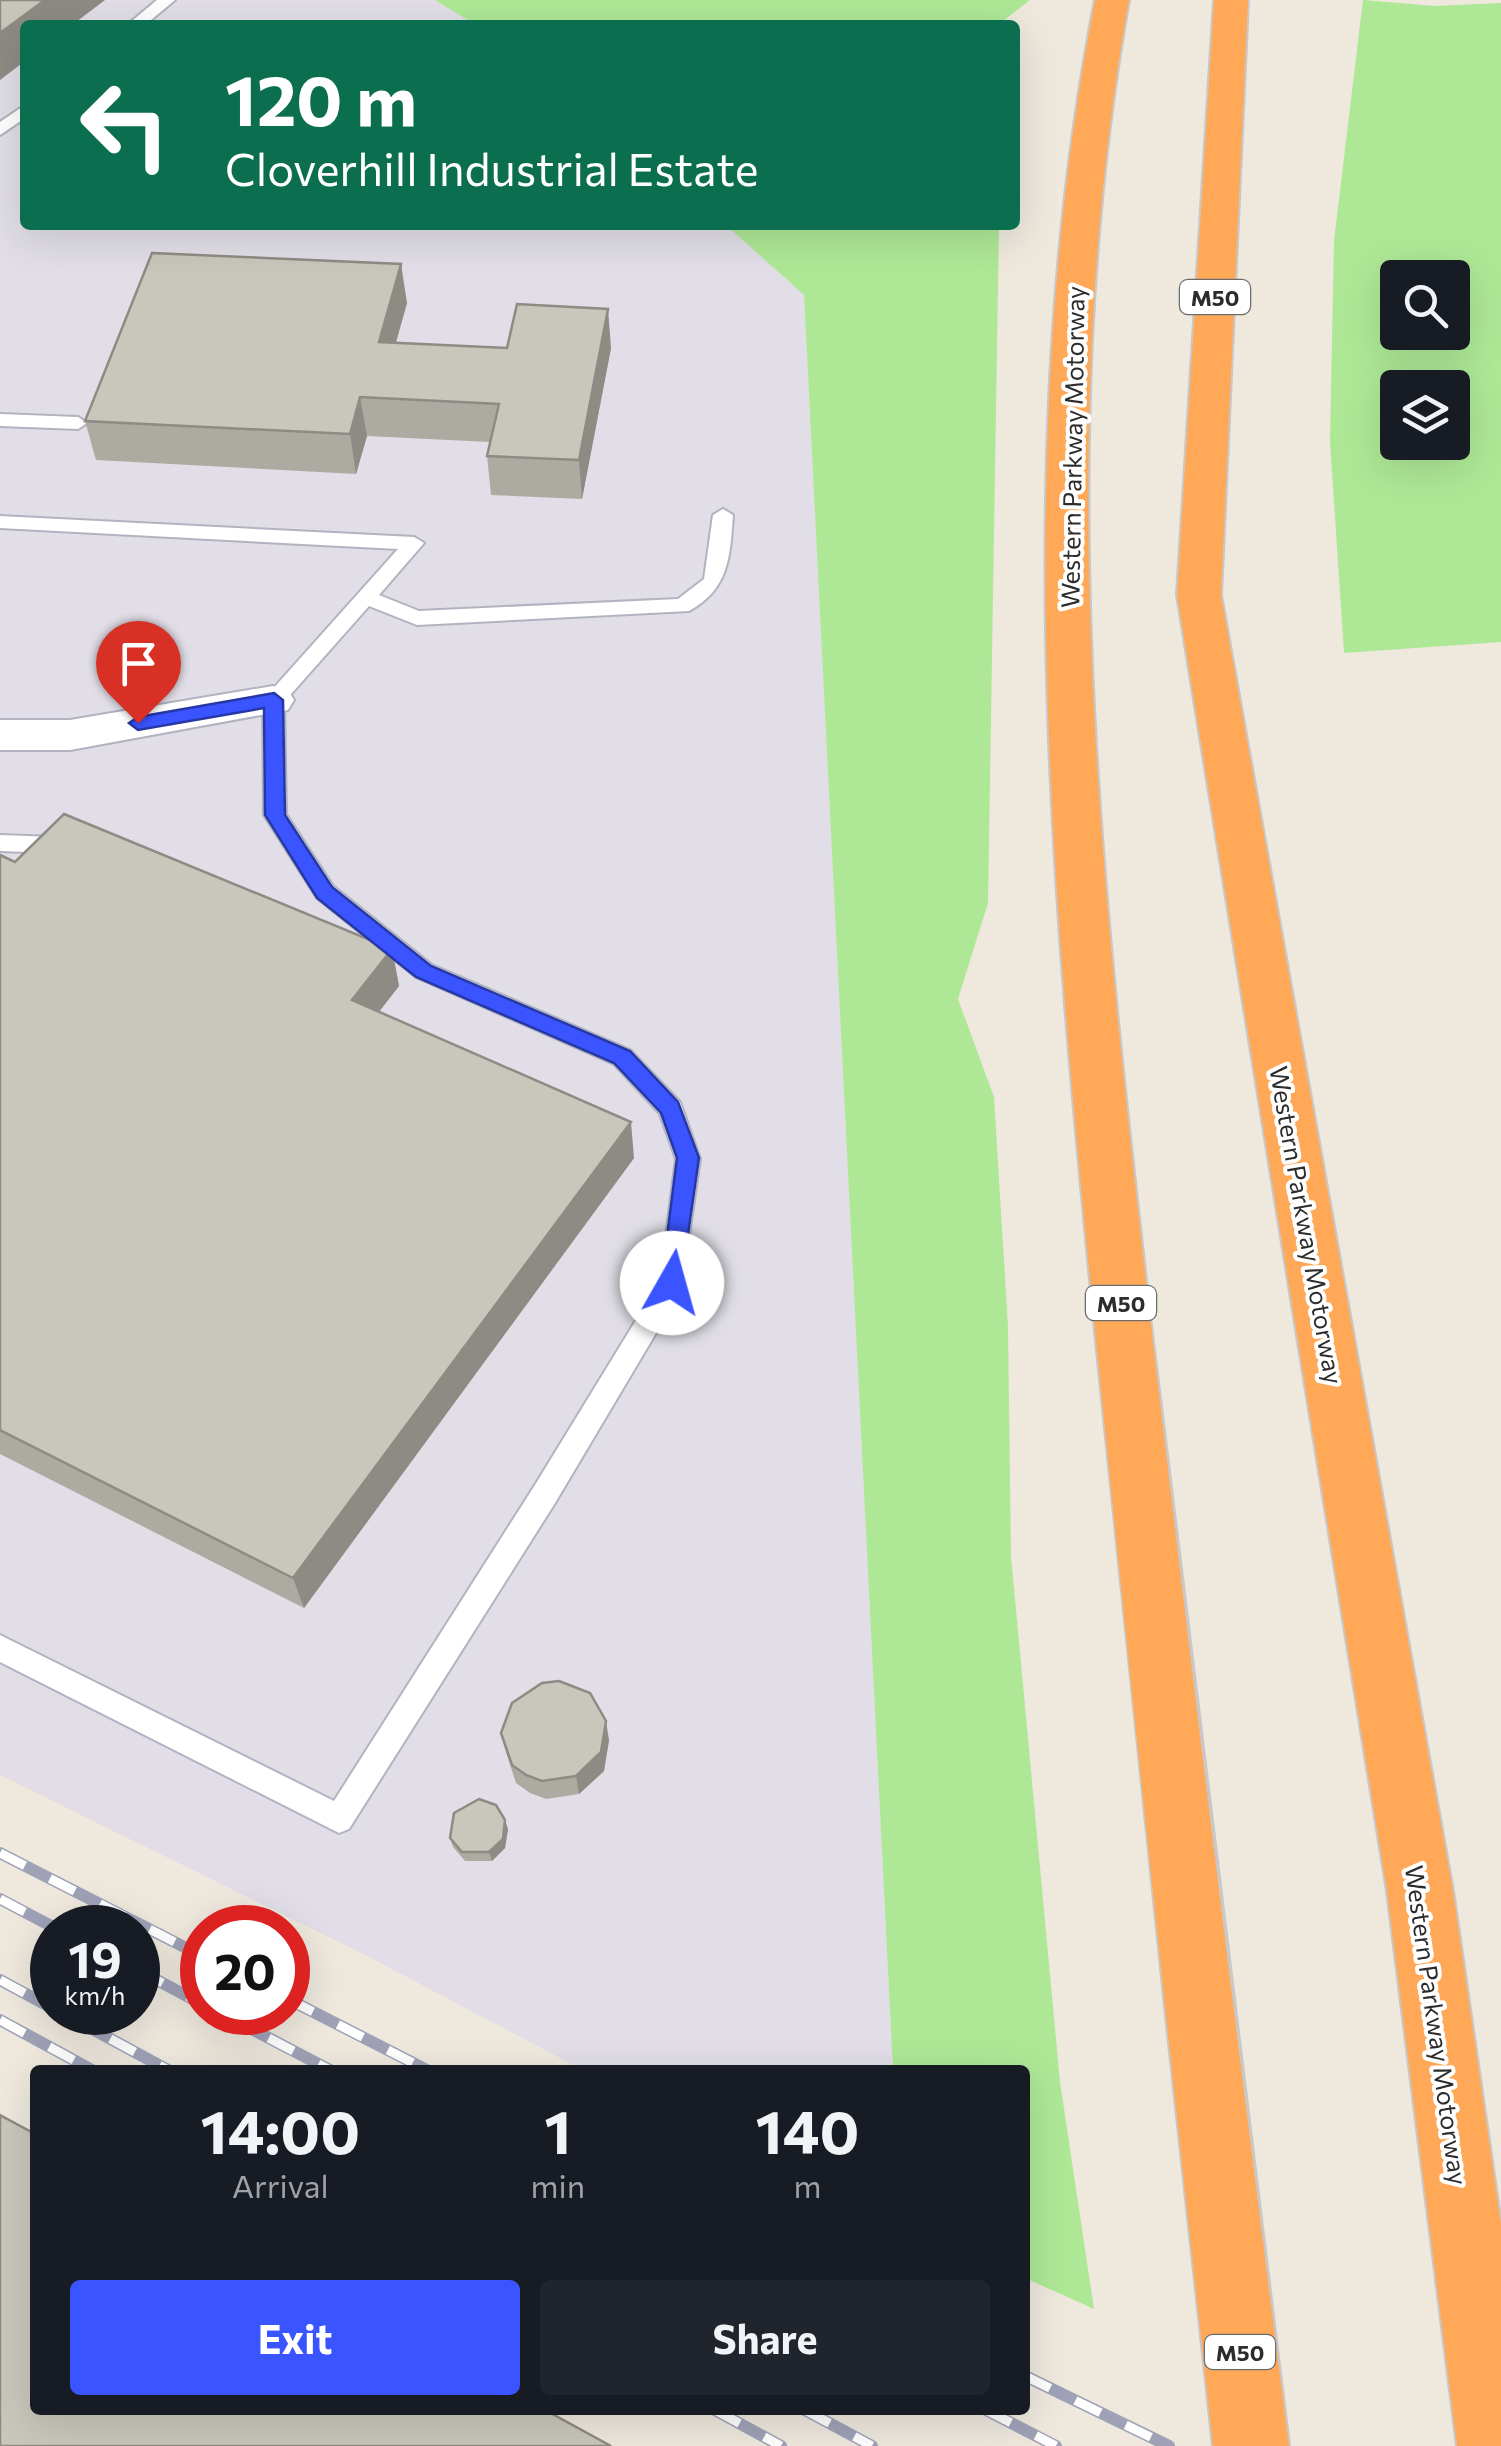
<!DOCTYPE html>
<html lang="en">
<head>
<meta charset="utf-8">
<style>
  body { margin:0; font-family:Commissioner,sans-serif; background:#20242c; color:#f1f3f6; height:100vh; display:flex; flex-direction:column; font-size:38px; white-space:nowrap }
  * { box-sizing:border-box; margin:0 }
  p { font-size:32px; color:#9ea1a6 }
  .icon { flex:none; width:55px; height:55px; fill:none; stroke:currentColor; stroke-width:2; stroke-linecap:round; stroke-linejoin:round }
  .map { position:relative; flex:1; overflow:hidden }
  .drawer { position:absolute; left:30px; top:2065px; width:1000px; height:350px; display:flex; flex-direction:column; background:#171b24; border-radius:10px; box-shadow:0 10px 40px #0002 }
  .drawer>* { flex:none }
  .banner { position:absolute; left:20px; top:20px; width:1000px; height:210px; border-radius:10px; box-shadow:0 10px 40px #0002; background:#0b6e4f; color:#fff; overflow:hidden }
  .controls { position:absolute; left:1380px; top:260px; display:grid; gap:20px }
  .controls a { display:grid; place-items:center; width:90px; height:90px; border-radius:10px; background:#171b24; box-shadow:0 10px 40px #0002; font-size:50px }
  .speed { position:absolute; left:30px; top:1905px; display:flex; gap:20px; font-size:50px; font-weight:700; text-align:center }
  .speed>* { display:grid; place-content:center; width:130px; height:130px; border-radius:50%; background:#171b24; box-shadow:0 10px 40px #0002; line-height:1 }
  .speed small { font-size:25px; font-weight:400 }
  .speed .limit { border:15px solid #d22; background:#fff; color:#111 }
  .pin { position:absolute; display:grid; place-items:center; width:85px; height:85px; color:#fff; margin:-102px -42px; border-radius:50% 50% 50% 0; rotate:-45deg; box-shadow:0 0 10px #0007 }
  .pin .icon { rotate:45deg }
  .me { position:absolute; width:110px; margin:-55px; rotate:7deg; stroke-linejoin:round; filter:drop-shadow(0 0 8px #0008) }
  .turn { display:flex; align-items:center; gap:35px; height:210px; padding:0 40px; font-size:45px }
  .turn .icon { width:130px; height:130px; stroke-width:2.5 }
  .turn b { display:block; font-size:70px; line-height:85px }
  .eta { display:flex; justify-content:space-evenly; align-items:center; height:170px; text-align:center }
  .eta b { font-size:60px; font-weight:700; line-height:70px }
  .cta { display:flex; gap:20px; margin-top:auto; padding:20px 40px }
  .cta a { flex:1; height:115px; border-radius:10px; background:#3a54ff; color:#fff; font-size:40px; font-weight:700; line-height:115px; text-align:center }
  .cta a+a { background:#20242c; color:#f1f3f6 }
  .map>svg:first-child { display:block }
  .industrial { fill:#e1dee7 }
  .green { fill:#aee896; fill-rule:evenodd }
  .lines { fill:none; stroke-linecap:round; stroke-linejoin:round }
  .service-casing { stroke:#b1b3c0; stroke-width:4 }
  .minor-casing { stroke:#b1b3c0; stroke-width:4 }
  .motorway-casing { stroke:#c8c8c8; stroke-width:4 }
  .service { fill:#fff; fill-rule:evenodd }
  .minor { fill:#fff; fill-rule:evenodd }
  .motorway { fill:#ffa958; fill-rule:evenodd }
  .rail-casing { stroke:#9fa2b7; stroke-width:12 }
  .rail { stroke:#fff; stroke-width:9; stroke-dasharray:28; stroke-linecap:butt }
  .wall { fill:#adaaa2 }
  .shaded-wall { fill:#8d8b84 }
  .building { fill:#c9c6bc; stroke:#8d8b84; stroke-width:2.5 }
  .route { fill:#3a54ff; stroke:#2637a6; stroke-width:2.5 }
  .labels { text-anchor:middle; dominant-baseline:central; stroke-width:8; stroke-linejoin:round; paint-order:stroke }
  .shield { fill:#fff; stroke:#6b6b6b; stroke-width:2.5 }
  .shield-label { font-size:22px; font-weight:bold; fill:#2c2c2c }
  .street-label { font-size:25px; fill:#2c2c2c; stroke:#fff }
</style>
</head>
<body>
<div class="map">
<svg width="1501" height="2446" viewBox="0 0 1501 2446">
  <rect width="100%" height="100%" fill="#eee8dd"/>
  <polygon class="industrial" points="0,0 435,0 476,25 25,25 25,225 726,225 804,295 893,2070 583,2070 369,1957 0,1775"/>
  <g class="green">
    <polygon points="435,0 1030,0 1003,21 971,25 476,25"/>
    <path d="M 1363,0 L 1434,6 L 1501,3 L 1501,642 L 1344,653 L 1330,442 L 1334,241 ZM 1398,278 L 1452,278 L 1452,332 L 1398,332 ZM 1398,388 L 1452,388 L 1452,442 L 1398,442 Z"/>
    <polygon points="726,225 999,225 988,903 958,999 994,1097 1008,1327 1011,1556 1060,2082 1094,2309 1025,2278 1025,2070 893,2070 804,295"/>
  </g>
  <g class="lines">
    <g class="service-casing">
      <g id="service">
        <polygon points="157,0 175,0 145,25 127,25"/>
        <polygon points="25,105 25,118 0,135 0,122"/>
        <polygon points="0,414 78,417 87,423 78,429 0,426"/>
        <path d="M 723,509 L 733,515 C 730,557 729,589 689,611 L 417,625 L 369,606 L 284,702 L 286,814 L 333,886 L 432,965 L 630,1050 L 680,1102 L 700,1159 L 681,1291 L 555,1503 L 349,1829 L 339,1833 L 0,1662 L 0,1635 L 334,1801 L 535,1485 L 660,1281 L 676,1159 L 660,1114 L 614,1064 L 416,977 L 317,898 L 264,815 L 263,700 L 398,549 L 0,528 L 0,516 L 414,537 L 424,543 L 379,595 L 419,611 L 678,599 L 704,579 L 713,515 Z"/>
        <polygon points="0,835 54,837 65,845 54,853 0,851"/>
      </g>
    </g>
    <g class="minor-casing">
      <polygon id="minor" points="273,686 288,690 294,700 288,710 70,750 0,750 0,720 70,720"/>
    </g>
    <g class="motorway-casing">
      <g id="motorway">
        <path d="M 1095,0 L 1129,0 C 1050,444 1102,897 1153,1342 C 1196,1710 1242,2078 1289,2446 L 1213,2446 C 1172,2078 1133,1709 1096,1341 C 1052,896 1009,443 1095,0 Z"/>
        <polygon points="1214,0 1248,0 1221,595 1453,1891 1501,2224 1501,2446 1457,2446 1387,1891 1177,595"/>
      </g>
    </g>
    <use href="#service" class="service"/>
    <use href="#minor" class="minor"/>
    <use href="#motorway" class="motorway"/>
    <g class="rail-casing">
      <g id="rail">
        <polyline points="0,1853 202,1956"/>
        <polyline points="0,1899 55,1928"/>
        <polyline points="138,1970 202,2004"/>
        <polyline points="0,1980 52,2008"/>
        <polyline points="288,1999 427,2070"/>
        <polyline points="61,2012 168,2070"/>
        <polyline points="219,2012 330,2070"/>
        <polyline points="0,2020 92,2070"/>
        <polyline points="1025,2376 1169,2446"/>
        <polyline points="715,2410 781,2446"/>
        <polyline points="805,2410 872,2446"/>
        <polyline points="986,2410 1056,2446"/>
      </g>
    </g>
    <use href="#rail" class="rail"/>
  </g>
  <g class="wall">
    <polygon points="407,303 396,342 507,348 611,348 582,499 491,495 487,456 490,442 367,436 356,474 96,460 85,421"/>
    <polygon points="0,855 15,862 392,949 399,986 379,1012 634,1158 304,1608 0,1454"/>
    <polygon points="501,1733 609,1740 604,1771 579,1794 546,1799 530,1793 516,1783 506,1752"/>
    <polygon points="508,1829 505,1848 492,1861 465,1861 453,1847 450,1838"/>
  </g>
  <g class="shaded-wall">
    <polygon points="45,0 105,0 72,25 25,25 25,61 0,80 0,33"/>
    <polygon points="401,264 407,303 385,381 379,342"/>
    <polygon points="608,309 611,348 582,499 579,460"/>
    <polygon points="360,397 367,436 356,474 350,434"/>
    <polygon points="392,949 399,986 360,1036 352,1000"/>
    <polygon points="631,1122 634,1158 304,1608 293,1578"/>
    <polygon points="606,1721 609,1740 604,1771 579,1794 576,1776"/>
    <polygon points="505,1820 508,1829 505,1848 492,1861 489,1852"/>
  </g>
  <g class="building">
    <polygon points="0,0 45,0 0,33"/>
    <polygon points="152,253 401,264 379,342 507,348 517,304 608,309 579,460 487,456 499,404 360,397 350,434 85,421"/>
    <polygon points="64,814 392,949 352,1000 631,1122 293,1578 0,1430 0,855 15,862"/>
    <polygon points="559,1681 590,1693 606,1721 601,1752 576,1776 542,1781 526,1775 512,1765 501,1733 512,1703 542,1683"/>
    <polygon points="479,1799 496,1805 505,1820 503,1839 489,1852 462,1852 450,1838 454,1813"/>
    <polygon points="0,2115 35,2134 35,2410 545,2410 611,2446 0,2446"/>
  </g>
  <polygon class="route" points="274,693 283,700 285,815 332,887 431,966 630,1051 678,1102 699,1158 680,1290 664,1290 661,1283 677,1158 661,1113 614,1063 416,977 317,898 265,815 264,708 138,730 129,723 138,717"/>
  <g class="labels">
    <g class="shield">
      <rect x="1180" y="280" width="70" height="34" rx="8"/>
      <rect x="1086" y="1286" width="70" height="34" rx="8"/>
      <rect x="1205" y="2335" width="70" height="34" rx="8"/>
    </g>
    <g class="shield-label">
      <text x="1215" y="297">M50</text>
      <text x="1121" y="1303">M50</text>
      <text x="1240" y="2352">M50</text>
    </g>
    <g class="street-label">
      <text transform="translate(1072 447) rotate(-89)">Western Parkway Motorway</text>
      <text transform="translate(1307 1225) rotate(80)">Western Parkway Motorway</text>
      <text transform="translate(1437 2025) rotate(82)">Western Parkway Motorway</text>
    </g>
  </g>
</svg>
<div class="controls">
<a><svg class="icon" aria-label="search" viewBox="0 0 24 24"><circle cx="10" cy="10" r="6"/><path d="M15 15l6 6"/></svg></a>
<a><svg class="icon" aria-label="layers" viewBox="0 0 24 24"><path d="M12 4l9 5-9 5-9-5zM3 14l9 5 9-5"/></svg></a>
</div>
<div class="speed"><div>19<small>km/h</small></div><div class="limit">20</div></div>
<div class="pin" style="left:138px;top:723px;background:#d93025"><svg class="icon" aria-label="arrive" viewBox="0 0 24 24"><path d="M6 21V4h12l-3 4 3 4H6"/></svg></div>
<svg class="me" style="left:672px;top:1283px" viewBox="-20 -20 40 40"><circle r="19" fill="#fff"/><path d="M0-13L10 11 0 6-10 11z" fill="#3a54ff"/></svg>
<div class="banner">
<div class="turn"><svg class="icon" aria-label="left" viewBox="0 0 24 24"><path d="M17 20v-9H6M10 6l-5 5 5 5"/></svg><div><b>120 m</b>Cloverhill Industrial Estate</div></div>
</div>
<section class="drawer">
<div class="eta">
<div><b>14:00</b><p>Arrival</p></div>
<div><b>1</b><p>min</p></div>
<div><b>140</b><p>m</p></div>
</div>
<div class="cta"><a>Exit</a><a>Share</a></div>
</section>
</div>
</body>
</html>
